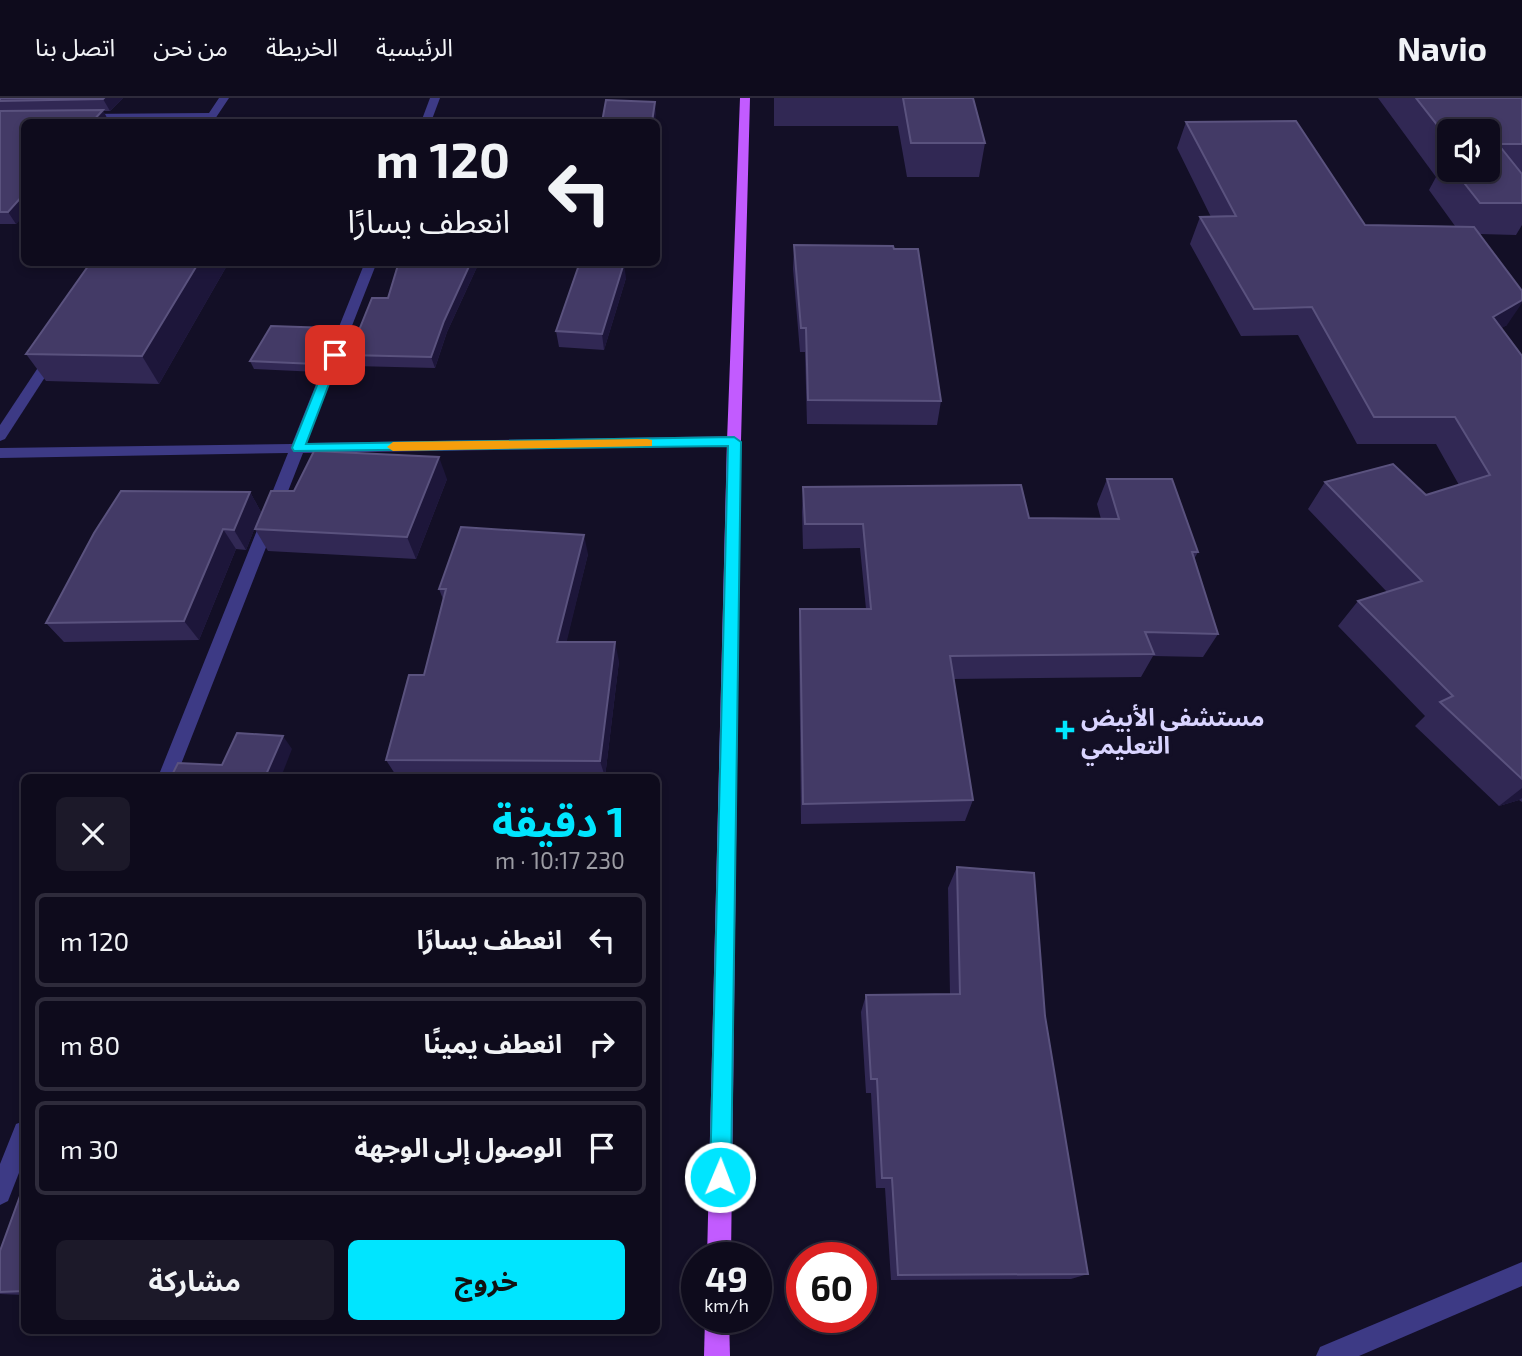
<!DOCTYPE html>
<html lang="ar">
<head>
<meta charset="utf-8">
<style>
  body { margin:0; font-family:"Exo 2","Noto Sans Arabic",sans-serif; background:#1c1929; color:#f1f3f6; direction:rtl; height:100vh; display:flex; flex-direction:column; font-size:26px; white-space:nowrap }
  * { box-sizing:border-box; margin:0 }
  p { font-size:23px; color:#9b9ba3 }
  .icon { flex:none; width:38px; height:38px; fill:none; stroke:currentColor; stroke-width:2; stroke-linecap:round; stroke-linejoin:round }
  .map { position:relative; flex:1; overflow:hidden; direction:ltr }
  .drawer { position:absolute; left:21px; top:676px; width:639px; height:560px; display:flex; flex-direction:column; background:#0e0b1c; border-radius:10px; box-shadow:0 4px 10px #0003,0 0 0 2px #2e2b3b; direction:rtl }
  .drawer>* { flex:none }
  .top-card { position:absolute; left:21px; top:21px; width:639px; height:147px; border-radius:10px; box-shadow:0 4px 10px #0003,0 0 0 2px #2e2b3b; direction:rtl; background:#0e0b1c; color:#f1f3f6; overflow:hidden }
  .controls { position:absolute; left:1437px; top:21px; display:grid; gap:14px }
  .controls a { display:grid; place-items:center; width:63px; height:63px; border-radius:10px; background:#0e0b1c; box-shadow:0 4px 10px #0003,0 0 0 2px #2e2b3b; font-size:35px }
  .speed { position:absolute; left:681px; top:1144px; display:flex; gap:14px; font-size:35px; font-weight:700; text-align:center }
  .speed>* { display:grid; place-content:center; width:91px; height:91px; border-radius:50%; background:#0e0b1c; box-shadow:0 4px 10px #0003,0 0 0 2px #2e2b3b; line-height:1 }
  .speed small { font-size:18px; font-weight:400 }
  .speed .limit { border:10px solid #d22; background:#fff; color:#111 }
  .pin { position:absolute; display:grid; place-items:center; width:60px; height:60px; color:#fff; margin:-30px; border-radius:14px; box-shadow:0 4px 10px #0006 }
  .me { position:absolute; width:77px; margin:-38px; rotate:1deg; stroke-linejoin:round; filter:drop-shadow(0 0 5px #0008) }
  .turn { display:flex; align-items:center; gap:24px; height:147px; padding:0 35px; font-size:32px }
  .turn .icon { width:91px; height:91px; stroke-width:2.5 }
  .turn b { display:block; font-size:49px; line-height:60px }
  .round { display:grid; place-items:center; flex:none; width:74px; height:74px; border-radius:10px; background:#1c1929 }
  .summary { display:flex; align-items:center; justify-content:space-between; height:119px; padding:0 35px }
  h1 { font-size:42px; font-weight:700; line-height:52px; color:#00e5ff }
  .action { display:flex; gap:14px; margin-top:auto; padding:14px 35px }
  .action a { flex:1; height:80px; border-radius:10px; background:#00e5ff; color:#111; font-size:28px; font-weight:700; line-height:80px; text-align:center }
  .action a+a { background:#1c1929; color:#f1f3f6 }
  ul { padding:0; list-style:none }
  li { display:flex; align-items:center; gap:21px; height:94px; margin:0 14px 10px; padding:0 21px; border:4px solid #2e2b3b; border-radius:10px }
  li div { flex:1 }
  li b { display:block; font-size:26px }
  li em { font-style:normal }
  header { display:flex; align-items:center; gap:42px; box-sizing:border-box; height:98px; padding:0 35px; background:#0e0b1c; border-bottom:2px solid #2e2b3b }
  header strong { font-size:33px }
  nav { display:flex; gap:38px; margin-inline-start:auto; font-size:24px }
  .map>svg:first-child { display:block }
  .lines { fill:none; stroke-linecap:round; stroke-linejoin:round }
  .minor { fill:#3d3a85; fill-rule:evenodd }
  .major { fill:#c25bff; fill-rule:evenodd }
  .wall { fill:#312854; fill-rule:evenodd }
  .shaded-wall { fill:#1d163a }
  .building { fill:#433a66; stroke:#5a527e; stroke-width:2 }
  .route { fill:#00e5ff; stroke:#0095a6; stroke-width:2 }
  .slow { fill:#f59e0b }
  .poi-dot { fill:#00e5ff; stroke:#130f26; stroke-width:2.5 }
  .labels { text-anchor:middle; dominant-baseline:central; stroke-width:7; stroke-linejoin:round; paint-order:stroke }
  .poi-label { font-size:24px; font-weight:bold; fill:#d9d4ff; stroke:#130f26; text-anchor:start }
</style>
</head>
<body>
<header>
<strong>Navio</strong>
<nav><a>الرئيسية</a><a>الخريطة</a><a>من نحن</a><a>اتصل بنا</a></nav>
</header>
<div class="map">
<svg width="1522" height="1258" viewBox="0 0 1522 1258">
  <rect width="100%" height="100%" fill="#130f26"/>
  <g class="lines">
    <g class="minor">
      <polygon points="219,0 229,0 213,24 203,24 205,21 82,22 77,19 82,16 209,15"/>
      <polygon points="430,0 440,0 431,24 421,24"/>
      <polygon points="365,164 377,164 306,345 734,338 741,343 734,348 303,355 176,679 158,679 288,355 0,360 0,350 292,346"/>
      <polygon points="54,252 60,256 5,341 0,343 0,327 49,253"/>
      <polygon points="24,1023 24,1062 8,1103 0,1107 0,1066 16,1026"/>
      <polygon points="1522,1164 1522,1188 1359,1258 1316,1258 1320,1249"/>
    </g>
    <g class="major">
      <polygon points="740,0 750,0 741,343 731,1160 707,1160 727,343"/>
      <polygon points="705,1220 729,1220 730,1258 704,1258"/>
    </g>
  </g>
  <g class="wall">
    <polygon points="0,0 123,0 110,13 103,13 109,24 24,24 24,117 16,126 0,126"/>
    <polygon points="774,0 973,0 985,45 979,79 907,79 898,28 774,28"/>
    <path d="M 1378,0 L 1522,0 L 1522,127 L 1516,137 L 1480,136 L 1507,227 L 1501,230 L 1522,258 L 1522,704 L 1519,702 L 1499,708 L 1415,628 L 1425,618 L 1338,528 L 1358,503 L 1387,494 L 1308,411 L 1325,384 L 1426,397 L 1459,387 L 1436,346 L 1357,346 L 1298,237 L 1241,238 L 1190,146 L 1200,119 L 1211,119 L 1177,50 L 1186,24 L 1365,127 L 1455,128 L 1429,92 L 1436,79 ZM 1449,33 L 1488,72 L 1449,72 Z"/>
    <polygon points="794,147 894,151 941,303 937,327 807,326 805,254 800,254 793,171"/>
    <polygon points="91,164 229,164 159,286 46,283 26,256"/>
    <polygon points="477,169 447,234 435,270 354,268 349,257 388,200"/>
    <polygon points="626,180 604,252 559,249 556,233"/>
    <polygon points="333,238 318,274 254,271 250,263"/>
    <polygon points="447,381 416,461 268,453 255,431 294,393"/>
    <polygon points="1107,381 1198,454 1194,461 1218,536 1203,559 1153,558 1141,579 953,581 973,702 965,723 801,726 799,534 800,511 866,511 860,450 803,451 802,414 803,389 1029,420 1101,421 1097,406"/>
    <polygon points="250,394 261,414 246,452 236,451 199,542 64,544 46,525"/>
    <polygon points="588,456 566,544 619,563 605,679 397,679 386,662 424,577 443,501 439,491"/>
    <polygon points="957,769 1045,918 1088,1176 1071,1181 891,1182 885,1090 876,1090 871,995 866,995 861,914 866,897 950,896 948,790"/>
    <polygon points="24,1087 24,1197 0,1196 0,1153"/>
  </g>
  <g class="shaded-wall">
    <polygon points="104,0 123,0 110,13 103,1"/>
    <polygon points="655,4 656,16 655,24 652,24"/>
    <polygon points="103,12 109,24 92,24"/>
    <polygon points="24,96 24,117 16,126 8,114"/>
    <polygon points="199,164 229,164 159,286 142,258"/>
    <polygon points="471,164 476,164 477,169 447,234 435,270 431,259 444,223"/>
    <polygon points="624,165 626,180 604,252 602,236"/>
    <polygon points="1522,202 1522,205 1507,227 1474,246 1493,219"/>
    <polygon points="329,230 333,238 318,274 315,266"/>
    <polygon points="439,359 447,381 416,461 407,439"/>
    <polygon points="250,394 261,414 246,452 234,432"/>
    <polygon points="223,431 236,451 199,542 184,523"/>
    <polygon points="584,437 588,456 562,563 557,544"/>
    <polygon points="615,544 619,563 605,679 600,663"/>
    <polygon points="283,638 292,651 281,679 265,679"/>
    <polygon points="1522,690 1522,700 1519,702 1499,708"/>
  </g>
  <g class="building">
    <polygon points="0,0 104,0 103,1 0,3"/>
    <polygon points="903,0 973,0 985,45 911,45"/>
    <polygon points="1416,0 1522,0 1522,46 1498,46 1522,76 1522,105 1480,105 1454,72 1488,72 1488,33 1449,33 1449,42"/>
    <polygon points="606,2 655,4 652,24 602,24"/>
    <polygon points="103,12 92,24 24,24 24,96 8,114 0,114 0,13"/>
    <polygon points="1296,23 1365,127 1474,129 1522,193 1522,202 1493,219 1522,258 1522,681 1440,604 1453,598 1358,503 1422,483 1325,384 1393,366 1426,397 1490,377 1455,319 1374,319 1312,209 1254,211 1200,119 1236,118 1186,24"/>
    <polygon points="794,147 893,148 894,151 918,151 941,303 808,302 806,230 801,230"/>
    <polygon points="91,164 199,164 142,258 26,256"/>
    <polygon points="425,164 471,164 444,223 431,259 349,257 372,200 388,200 398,167 424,166"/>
    <polygon points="580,164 624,165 602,236 556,233"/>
    <polygon points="271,228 329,230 315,266 250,263"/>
    <polygon points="314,353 439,359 407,439 255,431 271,393 294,393"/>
    <polygon points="1107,381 1172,381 1198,454 1192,454 1218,536 1145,534 1154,556 950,558 973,702 803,706 800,511 871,511 863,426 805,426 803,389 1021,387 1029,420 1119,421"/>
    <polygon points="121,393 250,394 234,432 223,431 184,523 46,525 94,435"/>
    <polygon points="461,429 584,437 557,544 615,544 600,663 386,662 409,577 424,577 446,491 439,491"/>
    <polygon points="237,635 283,638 265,679 171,679 178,665 222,667"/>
    <polygon points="957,769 1034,775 1045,918 1088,1176 898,1177 892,1080 882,1080 877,981 871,981 866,897 960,896"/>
    <polygon points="24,1087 24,1193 0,1194 0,1153"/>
  </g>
  <polygon class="route" points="330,255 340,257 306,346 734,339 741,344 731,1079 728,1086 720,1089 713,1086 710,1079 728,348 294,353 292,350"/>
  <polygon class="slow" points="647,341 652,342 652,348 393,353 387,349 393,344"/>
  <path class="poi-dot" d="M1061.5 621.5h7v7h7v7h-7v7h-7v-7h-7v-7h7z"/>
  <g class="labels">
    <g class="poi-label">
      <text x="1081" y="618">مستشفى الأبيض<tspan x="1081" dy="28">التعليمي</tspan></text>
    </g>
  </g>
</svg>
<div class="controls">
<a><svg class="icon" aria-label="sound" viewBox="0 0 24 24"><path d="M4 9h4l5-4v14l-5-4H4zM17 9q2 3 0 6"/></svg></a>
</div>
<div class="speed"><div>49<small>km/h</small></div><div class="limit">60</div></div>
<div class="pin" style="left:335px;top:257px;background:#d93025"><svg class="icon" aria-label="arrive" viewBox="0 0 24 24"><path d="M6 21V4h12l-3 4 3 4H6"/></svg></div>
<svg class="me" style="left:720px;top:1079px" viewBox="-20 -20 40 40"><circle r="17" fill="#00e5ff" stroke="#fff" stroke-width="3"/><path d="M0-11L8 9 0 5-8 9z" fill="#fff"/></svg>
<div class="top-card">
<div class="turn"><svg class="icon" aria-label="left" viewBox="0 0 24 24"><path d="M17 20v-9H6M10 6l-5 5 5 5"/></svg><div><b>120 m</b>انعطف يسارًا</div></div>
</div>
<section class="drawer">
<div class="summary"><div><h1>1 دقيقة</h1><p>230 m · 10:17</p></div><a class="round"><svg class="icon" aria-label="close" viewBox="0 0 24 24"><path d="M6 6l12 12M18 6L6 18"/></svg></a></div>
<ul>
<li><svg class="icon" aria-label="left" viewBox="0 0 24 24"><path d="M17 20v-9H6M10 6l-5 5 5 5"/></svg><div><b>انعطف يسارًا</b></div><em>120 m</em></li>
<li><svg class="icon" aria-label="right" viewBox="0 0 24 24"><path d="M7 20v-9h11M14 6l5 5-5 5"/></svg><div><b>انعطف يمينًا</b></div><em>80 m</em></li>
<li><svg class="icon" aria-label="arrive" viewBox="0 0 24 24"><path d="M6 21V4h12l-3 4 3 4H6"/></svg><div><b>الوصول إلى الوجهة</b></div><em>30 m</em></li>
</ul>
<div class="action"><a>خروج</a><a>مشاركة</a></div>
</section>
</div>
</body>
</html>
